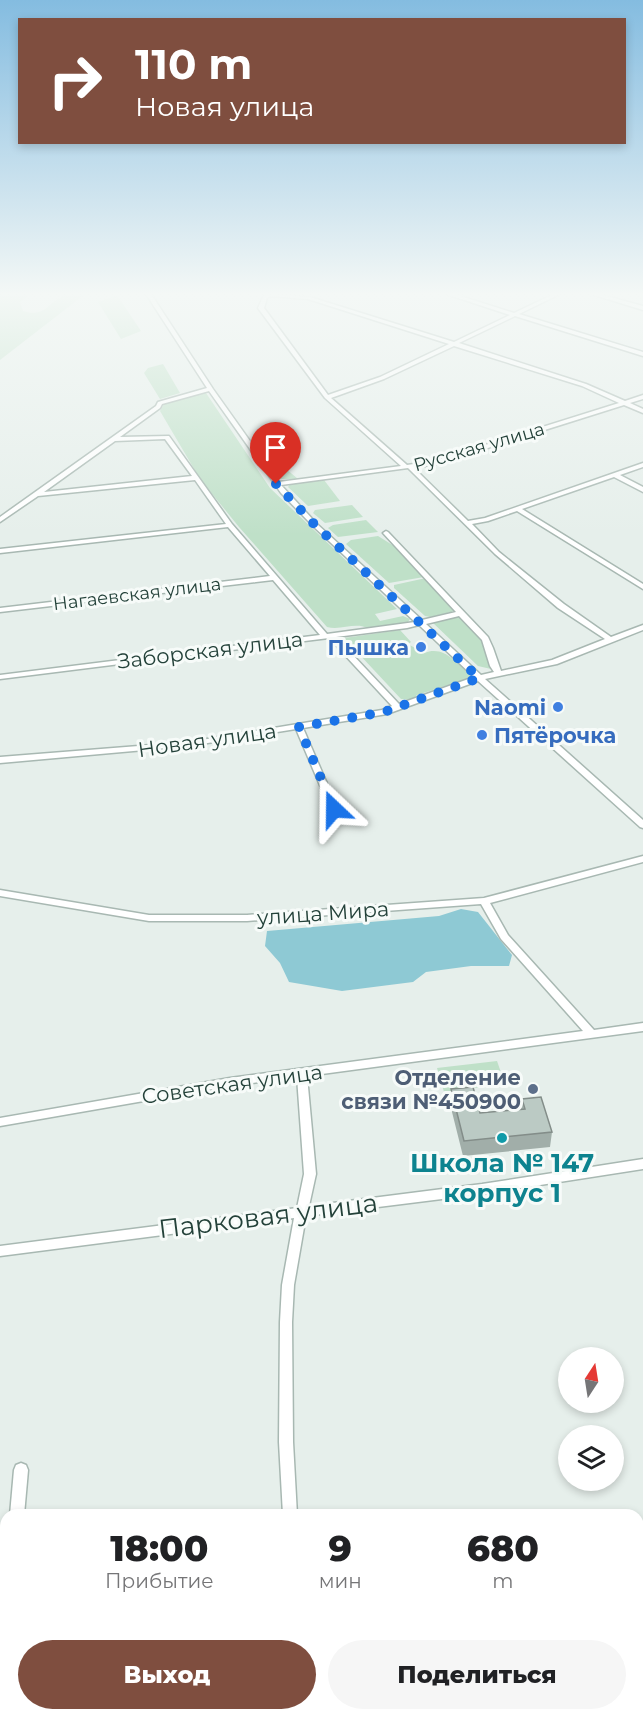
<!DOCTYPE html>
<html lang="ru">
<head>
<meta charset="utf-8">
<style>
  body { margin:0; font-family:Montserrat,sans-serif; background:#f6f6f6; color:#202124; height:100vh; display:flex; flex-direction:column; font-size:22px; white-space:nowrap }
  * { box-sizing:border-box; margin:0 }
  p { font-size:20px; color:#757577 }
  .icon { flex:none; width:33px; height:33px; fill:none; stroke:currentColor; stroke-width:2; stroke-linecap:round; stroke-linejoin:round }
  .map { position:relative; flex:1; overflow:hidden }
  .details { position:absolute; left:0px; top:1509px; width:644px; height:212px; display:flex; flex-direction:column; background:#fff; border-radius:18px 18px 0 0; box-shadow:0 3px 9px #0003 }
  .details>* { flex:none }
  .banner { position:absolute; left:18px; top:18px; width:608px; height:126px; border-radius:0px; box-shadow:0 3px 9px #0003; background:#7f4e3f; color:#fff; overflow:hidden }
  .needle { width:39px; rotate:12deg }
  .buttons { position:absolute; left:558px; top:1347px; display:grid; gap:12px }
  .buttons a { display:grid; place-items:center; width:66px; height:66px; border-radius:50%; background:#fff; box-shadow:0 3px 9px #0003; font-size:30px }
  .pin { position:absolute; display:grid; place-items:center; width:51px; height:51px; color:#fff; margin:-62px -26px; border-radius:50% 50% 50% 0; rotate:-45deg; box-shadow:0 0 6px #0007 }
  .pin .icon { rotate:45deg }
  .me { position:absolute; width:66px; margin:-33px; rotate:337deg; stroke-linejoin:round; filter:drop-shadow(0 0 4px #0008) }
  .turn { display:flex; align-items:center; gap:21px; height:126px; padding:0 18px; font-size:27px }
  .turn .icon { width:78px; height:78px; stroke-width:2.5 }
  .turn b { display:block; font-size:42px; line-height:51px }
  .eta { display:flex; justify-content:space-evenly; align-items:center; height:102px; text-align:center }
  .eta b { font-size:36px; font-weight:800; line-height:42px }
  .primary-button { display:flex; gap:12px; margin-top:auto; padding:12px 18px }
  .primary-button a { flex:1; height:69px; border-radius:36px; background:#7f4e3f; color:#fff; font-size:24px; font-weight:800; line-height:69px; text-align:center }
  .primary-button a+a { background:#f6f6f6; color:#202124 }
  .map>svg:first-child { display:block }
  .green { fill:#bfe0c8 }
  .water { fill:#8ec9d4 }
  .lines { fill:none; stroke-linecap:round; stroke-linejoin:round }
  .minor-casing { stroke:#a8b8b2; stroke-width:3 }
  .minor { fill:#fff; fill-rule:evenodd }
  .wall { fill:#a1aea9 }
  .building { fill:#bbcac4; stroke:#838d89; stroke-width:1.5 }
  .route { stroke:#1a73e8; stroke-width:10; stroke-dasharray:0 18 }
  .shop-dot { fill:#3f7fe0; stroke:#f7fbf9; stroke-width:2 }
  .service-dot { fill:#5c6f8a; stroke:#f7fbf9; stroke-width:2 }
  .culture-dot { fill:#0f9aa8; stroke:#f7fbf9; stroke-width:2 }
  .labels { text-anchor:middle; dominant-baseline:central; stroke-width:6; stroke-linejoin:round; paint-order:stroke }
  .far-street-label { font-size:18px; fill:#24423a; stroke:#f7fbf9 }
  .shop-label { font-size:21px; font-weight:bold; fill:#366cbe; stroke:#f7fbf9; text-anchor:end }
  .street-label { font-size:21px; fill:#24423a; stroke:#f7fbf9 }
  .service-label { font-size:21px; font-weight:bold; fill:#4e5e75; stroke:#f7fbf9; text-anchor:end }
  .near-culture-label { font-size:26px; font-weight:bold; fill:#0d838f; stroke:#f7fbf9 }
  .near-street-label { font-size:26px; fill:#24423a; stroke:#f7fbf9 }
</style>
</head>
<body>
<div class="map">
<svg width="643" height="1720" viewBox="0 0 643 1720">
  <rect width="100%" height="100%" fill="#e6efeb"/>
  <g class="green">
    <path d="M 0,294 L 31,294 L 20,302 L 23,311 C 45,318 47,303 65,295 C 72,293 82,294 89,294 L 80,298 L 0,360 Z"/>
    <polygon points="117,295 141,331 121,339 98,302"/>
    <polygon points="163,364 180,393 160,399 144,373 148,368"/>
    <path d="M 200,393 L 206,393 L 270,488 L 397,609 L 375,614 L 380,621 L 403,616 L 410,619 L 408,622 L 367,628 C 355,622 340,631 327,627 L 239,527 L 200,479 L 160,411 L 164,404 Z"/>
    <polygon points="266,448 279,463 298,479 281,479 272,468 275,465 268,462 259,450"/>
    <polygon points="324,480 340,501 308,506 288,487 290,484"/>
    <polygon points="352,505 363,517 325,523 313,513 315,510"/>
    <polygon points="366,520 378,532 338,537 328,528 333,525"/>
    <polygon points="378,536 394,546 424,577 389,583 346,544 351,540"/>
    <polygon points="426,578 455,611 430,617 425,616 394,588 394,585"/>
    <path d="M 459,615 C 474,632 491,645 491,669 L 478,666 L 431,621 Z"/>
    <path d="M 400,630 L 411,642 L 408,644 L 424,653 C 444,645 455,662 470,674 L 470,678 L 417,695 L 412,700 L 401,699 L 344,638 Z"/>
    <polygon points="497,1061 505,1084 444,1092 437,1068"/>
  </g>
  <polygon class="water" points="461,909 478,912 512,955 509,966 471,966 426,972 413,982 342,991 289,982 280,963 265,946 267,931 439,916"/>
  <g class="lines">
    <g class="minor-casing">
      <g id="minor">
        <path d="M 146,294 L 151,294 L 213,389 L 279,482 L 401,466 L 325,398 L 258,308 L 263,297 L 267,294 L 310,297 L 454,342 L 510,315 L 446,294 L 454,294 L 514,313 L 554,294 L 560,294 L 519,314 L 643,352 L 643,356 L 515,316 L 459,343 L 586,384 L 625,401 L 643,395 L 643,399 L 630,403 L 643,409 L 643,413 L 624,405 L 437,464 L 414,468 L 468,521 L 485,518 L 643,463 L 643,467 L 620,475 L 643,487 L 643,492 L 614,477 L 522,509 L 643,584 L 643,589 L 517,511 L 488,521 L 472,524 L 499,552 L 564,604 L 611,637 L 643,625 L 643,630 L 557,664 L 485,679 L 643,820 L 643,828 L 640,827 L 478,681 L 387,714 L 303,728 L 338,809 L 334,812 L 330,809 L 296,729 L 189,746 L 0,763 L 0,757 L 189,742 L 382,710 L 392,706 L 329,638 L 0,679 L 0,675 L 320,635 L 273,580 L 0,612 L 0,608 L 270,576 L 228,527 L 0,553 L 0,549 L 226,524 L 195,480 L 38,496 L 0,522 L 0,517 L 156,406 L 158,402 L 207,388 ZM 270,296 L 308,299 L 449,344 L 380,377 L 328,395 L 264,308 L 267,298 ZM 454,346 L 582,386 L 619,403 L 434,461 L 407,465 L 331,398 L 384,379 ZM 209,391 L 281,493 L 313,526 L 415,622 L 327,634 L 232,524 L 169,436 L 120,437 L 160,408 L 162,404 ZM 165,439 L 192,476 L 44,492 L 115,441 ZM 408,468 L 495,554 L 558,608 L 605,639 L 552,660 L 501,671 L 493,648 L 488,637 L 388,532 L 386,531 L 383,533 L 456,612 L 422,620 L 317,524 L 281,485 ZM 459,616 L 482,640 L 490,666 L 494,672 L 481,675 L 426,624 ZM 419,625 L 474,677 L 399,704 L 336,637 L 407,628 Z"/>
        <polygon points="591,294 599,294 643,306 643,310"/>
        <polygon points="643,856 643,862 490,903 508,935 594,1030 643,1023 643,1031 307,1076 316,1174 309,1206 482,1184 643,1159 643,1169 482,1194 306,1216 294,1285 292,1322 293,1442 297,1515 283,1515 279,1442 280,1322 282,1285 294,1218 0,1256 0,1246 297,1208 304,1174 297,1077 230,1086 0,1126 0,1118 230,1078 583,1031 501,939 481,904 247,921 149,921 0,896 0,890 149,915 247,915 484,898"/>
        <polygon points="21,1463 26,1465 28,1470 24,1515 10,1515 14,1470 16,1465"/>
        <polygon points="643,1598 643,1612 638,1613 638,1599"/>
        <polygon points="6,1608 6,1628 5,1628 0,1626 1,1610"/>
        <polygon points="286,1714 301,1714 301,1720 285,1720"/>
      </g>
    </g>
    <use href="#minor" class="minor"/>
  </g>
  <polygon class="wall" points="451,1089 480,1113 521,1109 522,1099 552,1132 550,1147 463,1156 450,1104"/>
  <polygon class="building" points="473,1087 480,1113 525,1109 522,1099 541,1097 552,1132 464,1141 451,1089"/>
  <linearGradient id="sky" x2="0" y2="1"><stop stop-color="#84bce0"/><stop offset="0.55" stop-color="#f4f8f6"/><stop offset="1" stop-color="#f4f8f6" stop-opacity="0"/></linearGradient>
  <rect width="643" height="535" fill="url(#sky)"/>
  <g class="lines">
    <polyline class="route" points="276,484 315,525 479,678 384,712 299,727 334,809"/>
  </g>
  <g class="shop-dot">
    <circle cx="421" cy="647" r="6"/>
    <circle cx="558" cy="707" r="6"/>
    <circle cx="482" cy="735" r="6"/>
  </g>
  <circle class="service-dot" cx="533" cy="1089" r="6"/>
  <circle class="culture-dot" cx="502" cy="1138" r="6"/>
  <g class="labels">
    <g class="far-street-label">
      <text transform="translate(479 447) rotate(-16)">Русская улица</text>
      <text transform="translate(137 594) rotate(-7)">Нагаевская улица</text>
    </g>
    <g class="shop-label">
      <text x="409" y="647">Пышка</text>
      <text x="546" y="707">Naomi</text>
      <text x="494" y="735" text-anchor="start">Пятёрочка</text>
    </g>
    <g class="street-label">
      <text transform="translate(210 650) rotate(-7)">Заборская улица</text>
      <text transform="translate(207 740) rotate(-8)">Новая улица</text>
      <text transform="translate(323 913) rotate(-4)">улица Мира</text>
      <text transform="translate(232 1084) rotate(-8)">Советская улица</text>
    </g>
    <g class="service-label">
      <text x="521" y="1077">Отделение<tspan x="521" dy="24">связи №450900</tspan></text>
    </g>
    <g class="near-culture-label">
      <text x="502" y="1163">Школа № 147<tspan x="502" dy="30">корпус 1</tspan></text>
    </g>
    <g class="near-street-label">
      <text transform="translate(268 1216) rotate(-7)">Парковая улица</text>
    </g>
  </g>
</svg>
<div class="buttons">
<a><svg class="needle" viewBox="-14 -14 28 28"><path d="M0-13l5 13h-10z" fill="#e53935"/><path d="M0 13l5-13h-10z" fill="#757577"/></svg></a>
<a><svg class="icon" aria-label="layers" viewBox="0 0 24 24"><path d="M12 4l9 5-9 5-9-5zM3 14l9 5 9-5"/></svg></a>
</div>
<div class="pin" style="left:276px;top:484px;background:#d93025"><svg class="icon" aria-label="arrive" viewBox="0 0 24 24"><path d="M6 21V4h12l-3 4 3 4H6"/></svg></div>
<svg class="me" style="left:334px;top:809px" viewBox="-20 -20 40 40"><path d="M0-17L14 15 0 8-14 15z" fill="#1a73e8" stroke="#fff" stroke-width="4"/></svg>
<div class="banner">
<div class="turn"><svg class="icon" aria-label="right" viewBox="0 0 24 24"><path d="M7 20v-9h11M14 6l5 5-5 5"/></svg><div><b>110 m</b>Новая улица</div></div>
</div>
<section class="details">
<div class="eta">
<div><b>18:00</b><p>Прибытие</p></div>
<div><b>9</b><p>мин</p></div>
<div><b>680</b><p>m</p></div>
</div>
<div class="primary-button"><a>Выход</a><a>Поделиться</a></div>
</section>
</div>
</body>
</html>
